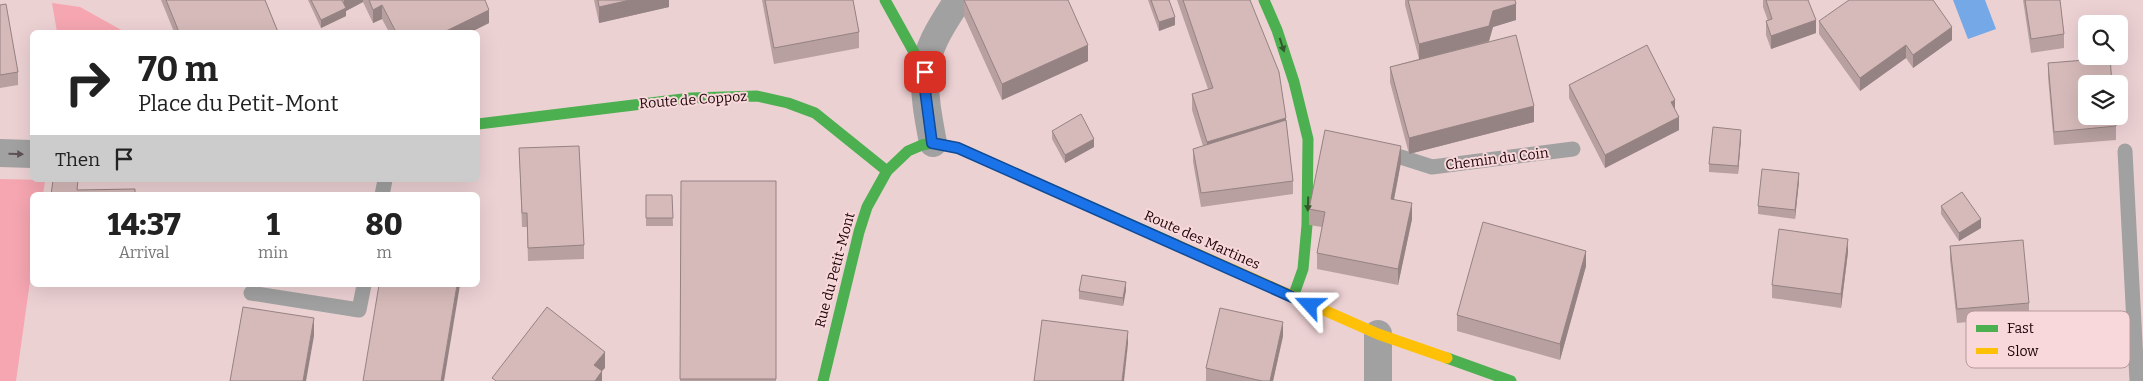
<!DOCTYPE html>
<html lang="en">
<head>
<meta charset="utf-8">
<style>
  body { margin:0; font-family:Bitter,serif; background:#f2f2f2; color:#222; height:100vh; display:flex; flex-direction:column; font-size:19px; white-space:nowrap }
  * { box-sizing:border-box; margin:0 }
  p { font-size:16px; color:#767676 }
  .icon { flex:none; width:28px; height:28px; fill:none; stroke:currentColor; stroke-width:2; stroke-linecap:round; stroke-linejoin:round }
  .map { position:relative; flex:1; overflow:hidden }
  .drawer { position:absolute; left:30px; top:192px; width:450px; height:95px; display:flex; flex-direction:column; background:#fff; border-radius:8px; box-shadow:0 5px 20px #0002 }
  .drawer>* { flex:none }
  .banner { position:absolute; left:30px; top:30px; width:450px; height:152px; border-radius:8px; box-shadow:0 5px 20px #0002; background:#fff; color:#222; overflow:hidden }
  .controls { position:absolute; left:2078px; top:15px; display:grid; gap:10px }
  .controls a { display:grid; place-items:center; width:50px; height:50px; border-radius:8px; background:#fff; box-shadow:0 5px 20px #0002; font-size:25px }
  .pin { position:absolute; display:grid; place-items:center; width:42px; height:42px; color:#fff; margin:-21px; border-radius:10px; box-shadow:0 2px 8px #0006 }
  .me { position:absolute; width:55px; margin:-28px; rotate:294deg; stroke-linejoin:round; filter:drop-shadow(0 0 4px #0008) }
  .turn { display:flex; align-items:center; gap:18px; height:105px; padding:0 25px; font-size:22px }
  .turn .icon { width:65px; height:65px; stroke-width:2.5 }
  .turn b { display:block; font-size:35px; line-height:42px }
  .then { display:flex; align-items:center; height:48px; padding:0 25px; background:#0003; gap:10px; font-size:19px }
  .eta { display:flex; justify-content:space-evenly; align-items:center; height:85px; text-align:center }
  .eta b { font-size:30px; font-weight:800; line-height:35px }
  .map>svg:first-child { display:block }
  .green { fill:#f5a6b1 }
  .water { fill:#75a8e6 }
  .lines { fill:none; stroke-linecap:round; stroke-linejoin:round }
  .lane { stroke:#a2a1a1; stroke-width:15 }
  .street { stroke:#a2a1a1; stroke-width:28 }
  .fast { stroke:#4caf50; stroke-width:11 }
  .slow { stroke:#ffc107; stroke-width:11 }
  .wall { fill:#b7a09f }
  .shaded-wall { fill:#958282 }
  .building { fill:#d5bab9; stroke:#958282 }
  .oneway { fill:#34592b }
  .oneway2 { fill:#5e5254 }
  .route-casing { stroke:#114b97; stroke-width:12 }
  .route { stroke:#1a73e8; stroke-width:9 }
  .labels { text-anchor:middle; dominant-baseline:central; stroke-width:4; stroke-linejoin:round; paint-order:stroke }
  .street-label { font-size:14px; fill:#1b0306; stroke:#f9d8db }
  .key { fill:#f9d8db; stroke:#b6989b; stroke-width:1 }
  .key-label { font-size:14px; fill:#1b0306 }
</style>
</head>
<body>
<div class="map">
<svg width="2143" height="381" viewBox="0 0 2143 381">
  <rect width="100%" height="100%" fill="#ecd1d3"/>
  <g class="green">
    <polygon points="52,3 80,7 125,32 57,32"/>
    <polygon points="0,179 45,180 43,195 32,195 32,267 16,381 0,381"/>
  </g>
  <polygon class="water" points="1953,0 1985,0 1996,29 1968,39"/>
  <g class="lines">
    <g class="lane">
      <polyline points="1382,151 1432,167 1573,149"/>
      <polyline points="2125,151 2137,381"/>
      <polyline points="382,195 385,180"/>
      <polyline points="251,293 359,310 364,285"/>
    </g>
    <g class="street">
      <path d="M 933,143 C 929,121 924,97 925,74 C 926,47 944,22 958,0"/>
      <polyline points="0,153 32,154"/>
      <polyline points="1378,381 1378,334"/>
    </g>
    <g class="fast">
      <polyline points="885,0 925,72"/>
      <polyline points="1264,0 1277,30 1294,82 1308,139 1307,225 1303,269 1293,297"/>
      <polyline points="478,124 691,98 757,96 788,103 815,113 887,171"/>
      <polyline points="1447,358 1511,381"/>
      <polyline points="823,381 859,232 867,207 887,171 908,151 922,145 933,143 958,148 1177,245"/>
    </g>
    <polyline class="slow" points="1177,245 1378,334 1447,358"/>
  </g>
  <g class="wall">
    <polygon points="161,0 265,0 278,32 174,32"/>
    <polygon points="308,0 485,0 489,23 471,32 389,32 382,19 373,23 363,2 346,11 346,16 321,28"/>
    <polygon points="594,0 669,0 669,7 599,23"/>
    <polygon points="762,0 853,0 859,32 859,48 774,64"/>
    <polygon points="964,0 1088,61 1002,100 964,16"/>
    <polygon points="1148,0 1169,0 1175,25 1159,31"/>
    <polygon points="1177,0 1250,0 1286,120 1293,181 1293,194 1201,207 1193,162 1193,149 1203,146 1192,110 1192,94 1208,89"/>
    <polygon points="1405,0 1515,0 1516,20 1493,27 1489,41 1534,122 1409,154 1390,82 1390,67 1419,59 1405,5"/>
    <polygon points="1763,0 1808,0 1816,33 1771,49 1766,35 1766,21 1768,21 1763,7"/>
    <polygon points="2023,0 2060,0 2064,34 2064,48 2031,53"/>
    <polygon points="0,5 18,72 18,85 0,88"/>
    <polygon points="1819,21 1952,40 1913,68 1906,58 1860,91 1819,34"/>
    <polygon points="2048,63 2116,126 2116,140 2054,145 2048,77"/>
    <polygon points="1569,85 1675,109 1679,130 1605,168 1569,98"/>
    <polygon points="1052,131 1094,147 1065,163 1052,139"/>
    <polygon points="1741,138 1738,174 1709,172 1709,164"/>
    <polygon points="519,148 584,245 584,259 528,261 527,227 522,227"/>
    <polygon points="1401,162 1394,199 1412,219 1398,285 1317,269 1317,253 1322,227 1309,225 1309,209"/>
    <polygon points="681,181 776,181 776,381 680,381"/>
    <polygon points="1799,181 1795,219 1758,214 1758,206"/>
    <polygon points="646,195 672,195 673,226 646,226"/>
    <polygon points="1941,206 1981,228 1959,241 1941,214"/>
    <polygon points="1950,246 2029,303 2029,316 1957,323 1950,260"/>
    <polygon points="1848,252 1841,308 1772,298 1772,285"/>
    <polygon points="1586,266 1560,360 1457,331 1457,315"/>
    <polygon points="72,285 136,285 72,286"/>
    <polygon points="1126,290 1123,306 1079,299 1079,291"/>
    <polygon points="1283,336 1273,381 1206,381 1206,368"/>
  </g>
  <g class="shaded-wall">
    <polygon points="344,0 363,0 363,2 346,11 346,16 321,28 321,20 344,9"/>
    <polygon points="630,0 669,0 669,7 599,23 599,7"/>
    <polygon points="1516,4 1516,20 1493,27 1489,41 1419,60 1419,44 1493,11"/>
    <polygon points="382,5 382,19 373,23 373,10"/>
    <polygon points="489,10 489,23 471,32 444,32"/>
    <polygon points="1175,17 1175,25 1159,31 1159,22"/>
    <polygon points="1816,20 1816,33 1771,49 1771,36"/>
    <polygon points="1952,27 1952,40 1913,68 1913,55"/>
    <polygon points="1088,45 1088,61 1002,100 1002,84"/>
    <polygon points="1906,45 1906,58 1860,91 1860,78"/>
    <polygon points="1675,100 1675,113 1671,102"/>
    <polygon points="1534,106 1534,122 1409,154 1409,138"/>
    <polygon points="1679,117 1679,130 1605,168 1605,155"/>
    <polygon points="1286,118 1286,134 1207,157 1207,142"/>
    <polygon points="1741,130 1741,138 1738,174 1738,166"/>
    <polygon points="1094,139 1094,147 1065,163 1065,155"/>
    <polygon points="1401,146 1401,162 1391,215 1391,199"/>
    <polygon points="1799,173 1799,181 1795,219 1795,210"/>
    <polygon points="1412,203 1412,219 1398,285 1398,269"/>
    <polygon points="1981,219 1981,228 1959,241 1959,233"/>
    <polygon points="1848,239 1848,252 1841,308 1841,294"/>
    <polygon points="1586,251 1586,266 1560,360 1560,344"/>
    <polygon points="1126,282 1126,290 1123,306 1123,298"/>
    <polygon points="457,285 460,285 444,381 441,381"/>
    <polygon points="314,318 314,336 306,381 303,381"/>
    <polygon points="1283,322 1283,336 1273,381 1270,381"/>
    <polygon points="1128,331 1128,344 1124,381 1122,381"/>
    <polygon points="605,352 605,368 602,371 602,381 595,381 594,365"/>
  </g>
  <g class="building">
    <polygon points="166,0 265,0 278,32 179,32"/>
    <polygon points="311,0 342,0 346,8 321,20"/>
    <polygon points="369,0 485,0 489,10 444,32 396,32 382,5 373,10"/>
    <polygon points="598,0 630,0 599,7"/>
    <polygon points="765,0 853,0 859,32 774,48"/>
    <polygon points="964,0 1068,0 1088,45 1002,84"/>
    <polygon points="1151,0 1169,0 1175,17 1159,22"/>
    <polygon points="1183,0 1250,0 1279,72 1286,118 1207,142 1192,94 1213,88"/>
    <polygon points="1408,0 1515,0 1516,4 1493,11 1489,26 1419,44"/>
    <polygon points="1766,0 1808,0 1816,20 1771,36 1766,21 1772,19"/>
    <polygon points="1849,0 1933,0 1952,27 1913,55 1906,45 1860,78 1819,21"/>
    <polygon points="2025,0 2060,0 2064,34 2031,39"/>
    <polygon points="6,4 18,72 0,75 0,5"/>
    <polygon points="1516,35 1534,106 1409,138 1390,67"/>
    <polygon points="1647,45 1675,100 1671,102 1679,117 1605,155 1569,85"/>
    <polygon points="2110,58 2112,84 2086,84 2086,116 2115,116 2116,126 2054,132 2048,63"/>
    <polygon points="1081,114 1094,139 1065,155 1052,131"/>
    <polygon points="1286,120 1293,181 1201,193 1193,149"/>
    <polygon points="1713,127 1741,130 1738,166 1709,164"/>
    <polygon points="1325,130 1401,146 1391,199 1412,203 1398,269 1317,253 1325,212 1309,209"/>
    <polygon points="579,146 584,245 528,248 527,213 522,213 519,148"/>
    <polygon points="1762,169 1799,173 1795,210 1758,206"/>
    <polygon points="53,180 78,180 77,190 135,189 135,195 51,195"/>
    <polygon points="681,181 776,181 776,379 680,379"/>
    <polygon points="1962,192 1981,219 1959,233 1941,206"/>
    <polygon points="646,195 672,195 673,218 646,218"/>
    <polygon points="1483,222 1586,251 1560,344 1457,315"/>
    <polygon points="1779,229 1848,239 1841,294 1772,285"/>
    <polygon points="2023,240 2029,303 1957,309 1950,246"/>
    <polygon points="1082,275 1126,282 1123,298 1079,291"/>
    <polygon points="379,285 457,285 441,381 363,381"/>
    <polygon points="243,307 314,318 303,381 230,381"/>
    <polygon points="547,307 605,352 594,365 602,371 595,381 496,381 492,378"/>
    <polygon points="1220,308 1283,322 1270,381 1262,381 1206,368"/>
    <polygon points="1042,320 1128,331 1122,381 1034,381"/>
  </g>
  <defs><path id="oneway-solid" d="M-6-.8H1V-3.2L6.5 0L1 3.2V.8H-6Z" transform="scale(1.25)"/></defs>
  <g class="oneway">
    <use href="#oneway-solid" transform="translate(1282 45) rotate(72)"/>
    <use href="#oneway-solid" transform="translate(1308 204) rotate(92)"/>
  </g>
  <use class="oneway2" href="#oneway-solid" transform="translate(16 154) rotate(2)"/>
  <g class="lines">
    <g class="route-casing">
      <polyline id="route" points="925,72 925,90 932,143 958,148 1310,305"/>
    </g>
    <use href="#route" class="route"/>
  </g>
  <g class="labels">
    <g class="street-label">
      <text transform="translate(693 100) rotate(-4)">Route de Coppoz</text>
      <text transform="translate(1497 159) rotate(-7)">Chemin du Coin</text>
      <text transform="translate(1202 240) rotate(24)">Route des Martines</text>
      <text transform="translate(835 270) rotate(-75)">Rue du Petit-Mont</text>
    </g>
  </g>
  <rect x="1966" y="311" width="164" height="57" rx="8" class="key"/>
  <rect x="1976" y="325" width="22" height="7" fill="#4caf50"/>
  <rect x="1976" y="348" width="22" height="6" fill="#ffc107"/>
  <g class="key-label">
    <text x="2007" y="333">Fast</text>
    <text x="2007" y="356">Slow</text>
  </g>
</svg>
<div class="controls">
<a><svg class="icon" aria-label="search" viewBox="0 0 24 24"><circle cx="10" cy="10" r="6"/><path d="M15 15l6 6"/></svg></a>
<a><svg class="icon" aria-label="layers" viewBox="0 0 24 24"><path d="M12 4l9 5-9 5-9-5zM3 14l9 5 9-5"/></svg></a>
</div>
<div class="pin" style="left:925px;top:72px;background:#d93025"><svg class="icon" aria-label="arrive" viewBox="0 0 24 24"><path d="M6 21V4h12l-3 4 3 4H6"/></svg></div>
<svg class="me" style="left:1310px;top:305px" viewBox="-20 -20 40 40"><path d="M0-17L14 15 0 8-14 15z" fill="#1a73e8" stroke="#fff" stroke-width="4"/></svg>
<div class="banner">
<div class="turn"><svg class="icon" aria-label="right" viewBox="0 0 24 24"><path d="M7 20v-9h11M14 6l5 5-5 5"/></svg><div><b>70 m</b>Place du Petit-Mont</div></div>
<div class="then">Then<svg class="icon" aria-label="arrive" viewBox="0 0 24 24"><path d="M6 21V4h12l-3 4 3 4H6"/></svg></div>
</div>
<section class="drawer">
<div class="eta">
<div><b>14:37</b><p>Arrival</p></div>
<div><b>1</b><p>min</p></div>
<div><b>80</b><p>m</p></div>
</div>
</section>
</div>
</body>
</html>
